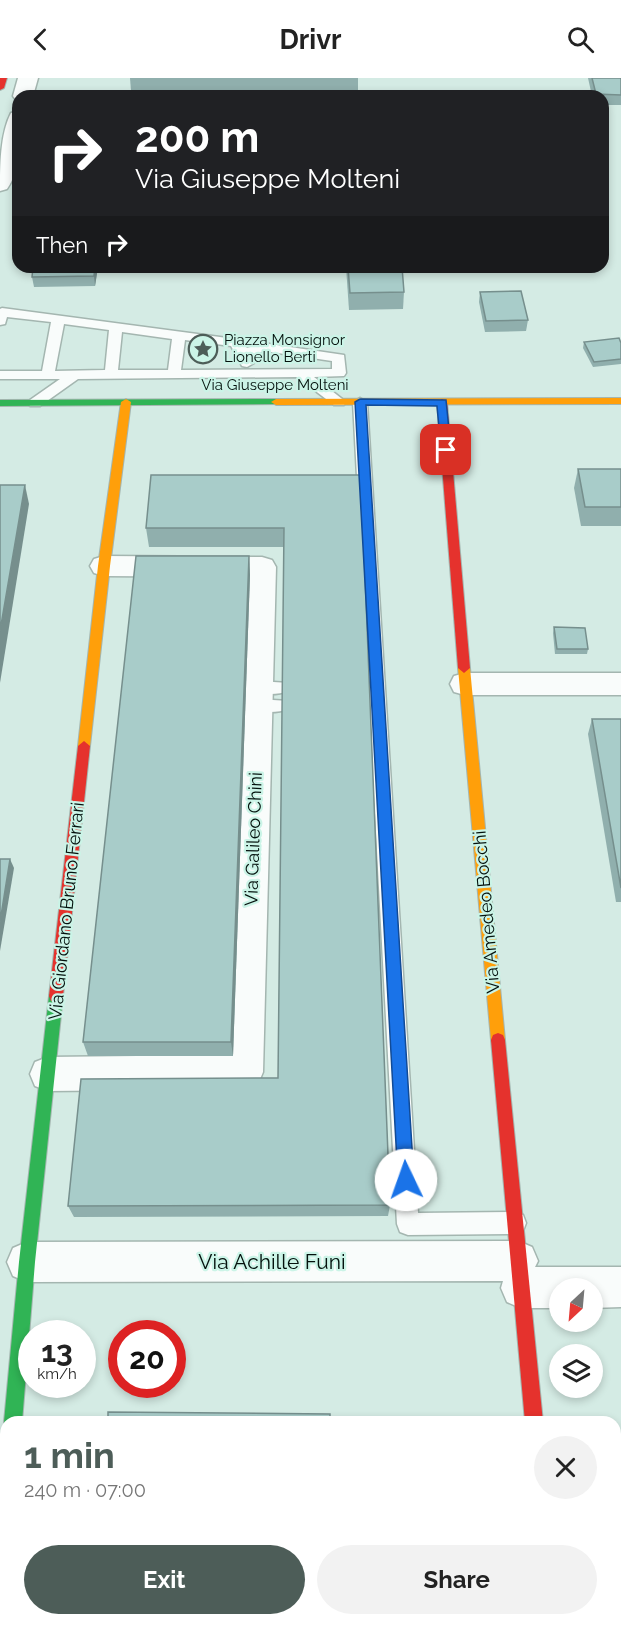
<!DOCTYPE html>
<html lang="en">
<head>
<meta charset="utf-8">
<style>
  body { margin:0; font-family:Raleway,sans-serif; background:#f2f2f2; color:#222; height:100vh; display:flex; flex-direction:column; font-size:22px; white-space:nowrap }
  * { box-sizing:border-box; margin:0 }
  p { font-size:20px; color:#767676 }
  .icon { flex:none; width:33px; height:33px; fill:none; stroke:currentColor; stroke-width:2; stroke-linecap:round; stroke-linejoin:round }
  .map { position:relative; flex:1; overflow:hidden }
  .sheet { position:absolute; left:0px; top:1338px; width:621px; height:210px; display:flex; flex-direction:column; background:#fff; border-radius:18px 18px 0 0; box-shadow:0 3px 9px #0003 }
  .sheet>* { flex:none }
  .hud { position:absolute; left:12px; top:12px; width:597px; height:183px; border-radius:18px; box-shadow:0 3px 9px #0003; background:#202124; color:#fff; overflow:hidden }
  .needle { width:39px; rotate:206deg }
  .tools { position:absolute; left:549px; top:1200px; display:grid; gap:12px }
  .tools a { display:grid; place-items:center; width:54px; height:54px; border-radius:50%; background:#fff; box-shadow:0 3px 9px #0003; font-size:30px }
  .speed { position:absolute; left:18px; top:1242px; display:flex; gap:12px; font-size:30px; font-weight:700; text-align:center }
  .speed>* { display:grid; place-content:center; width:78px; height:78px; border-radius:50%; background:#fff; box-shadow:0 3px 9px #0003; line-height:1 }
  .speed small { font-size:15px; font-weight:400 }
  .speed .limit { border:9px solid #d22; background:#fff; color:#111 }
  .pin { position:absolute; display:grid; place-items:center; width:51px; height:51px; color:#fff; margin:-26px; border-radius:12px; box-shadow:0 3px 9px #0006 }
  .me { position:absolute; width:66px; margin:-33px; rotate:357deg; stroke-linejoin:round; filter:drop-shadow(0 0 4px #0008) }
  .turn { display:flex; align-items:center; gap:21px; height:126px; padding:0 24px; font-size:27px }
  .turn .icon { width:78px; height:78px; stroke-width:2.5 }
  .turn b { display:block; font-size:42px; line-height:51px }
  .then { display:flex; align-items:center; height:57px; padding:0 24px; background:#0003; gap:12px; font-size:22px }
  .round { display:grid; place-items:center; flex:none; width:63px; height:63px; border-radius:32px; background:#f2f2f2 }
  .summary { display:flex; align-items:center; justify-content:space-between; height:102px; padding:0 24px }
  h1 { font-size:36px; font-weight:700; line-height:45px; color:#4d5d58 }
  .action { display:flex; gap:12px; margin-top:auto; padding:12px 24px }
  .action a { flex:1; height:69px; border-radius:36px; background:#4d5d58; color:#fff; font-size:24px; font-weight:700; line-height:69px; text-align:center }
  .action a+a { background:#f2f2f2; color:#222 }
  header { display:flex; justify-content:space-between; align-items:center; height:78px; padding:0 24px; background:#fff; font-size:27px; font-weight:700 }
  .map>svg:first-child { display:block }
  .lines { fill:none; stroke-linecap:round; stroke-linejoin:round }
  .lane-casing { stroke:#a4b6b0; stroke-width:3 }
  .street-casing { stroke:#a4b6b0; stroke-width:3 }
  .fast-casing { stroke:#a4b6b0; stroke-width:2 }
  .slow-casing { stroke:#a4b6b0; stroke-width:2 }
  .jam-casing { stroke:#a4b6b0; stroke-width:2 }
  .lane { fill:#f9fcfb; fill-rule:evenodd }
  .street { fill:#f9fcfb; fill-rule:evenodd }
  .fast { fill:#30b455; fill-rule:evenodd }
  .slow { fill:#ff9f0a; fill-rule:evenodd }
  .jam { fill:#e5322d; fill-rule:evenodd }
  .wall { fill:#90afad }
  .shaded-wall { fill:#768f8d }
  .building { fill:#a8ccc9; stroke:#768f8d; stroke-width:1.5 }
  .route { fill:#1a73e8; stroke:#114b97; stroke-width:1.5 }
  .labels { text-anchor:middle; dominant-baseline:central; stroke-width:4.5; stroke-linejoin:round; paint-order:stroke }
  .far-poi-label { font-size:15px; fill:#04110d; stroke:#cbf4e7; text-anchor:start }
  .far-street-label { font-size:15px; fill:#04110d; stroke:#cbf4e7 }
  .street-label { font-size:18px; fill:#04110d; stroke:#cbf4e7 }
  .near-street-label { font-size:21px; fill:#04110d; stroke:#cbf4e7 }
</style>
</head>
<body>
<header><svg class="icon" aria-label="back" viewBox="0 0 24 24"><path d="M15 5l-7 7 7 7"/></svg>Drivr<svg class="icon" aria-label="search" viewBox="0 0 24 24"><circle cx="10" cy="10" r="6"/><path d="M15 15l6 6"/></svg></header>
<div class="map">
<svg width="621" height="1548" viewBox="0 0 621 1548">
  <rect width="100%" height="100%" fill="#d4ebe4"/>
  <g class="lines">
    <g class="lane-casing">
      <g id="lane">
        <path d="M 2,230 L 235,261 L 240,262 L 247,270 L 263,265 L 344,277 L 346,295 L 344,298 L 314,299 L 346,324 L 344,327 L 334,327 L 297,299 L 78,301 L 40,328 L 30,328 L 28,325 L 30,322 L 60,301 L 0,301 L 0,293 L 42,293 L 51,244 L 7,239 L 5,246 L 0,247 L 0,231 ZM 64,246 L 109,252 L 105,292 L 55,293 ZM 122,254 L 172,261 L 168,292 L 118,292 ZM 185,262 L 231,268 L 242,288 L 247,289 L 254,285 L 251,278 L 264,273 L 332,283 L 332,291 L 181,292 Z"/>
        <polygon points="360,320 367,324 418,1135 515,1134 523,1137 526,1145 523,1153 515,1156 408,1157 400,1154 397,1146 353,324"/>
        <path d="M 258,603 L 289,605 L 291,609 L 289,613 C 278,617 263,617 252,613 L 250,609 L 252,605 Z"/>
        <path d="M 257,621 L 289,623 L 291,627 L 289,631 C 278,635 262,635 251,631 L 249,627 L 251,623 Z"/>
      </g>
    </g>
    <g class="street-casing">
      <g id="street">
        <polygon points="18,0 38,0 33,18 18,18 18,23 16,22 13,18"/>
        <path d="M 18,33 C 18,58 22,90 7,111 L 0,113 C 0,89 0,56 11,35 Z"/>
        <polygon points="104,478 262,479 272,482 276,489 263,994 258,1006 245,1011 48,1013 35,1008 30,996 35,984 48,979 227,977 248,499 104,498 94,495 90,488 94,481"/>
        <polygon points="465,595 621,595 621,617 465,617 454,614 450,606 454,598"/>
        <polygon points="518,1163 532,1169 538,1183 535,1189 621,1189 621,1229 592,1230 592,1210 560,1210 560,1230 521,1230 507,1224 501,1210 503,1203 27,1204 13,1198 7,1184 13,1170 27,1164"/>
        <polygon points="6,1407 6,1520 0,1523 0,1409"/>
        <polygon points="530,1542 576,1542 577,1548 531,1548"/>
      </g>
    </g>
    <g class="fast-casing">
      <g id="fast">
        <polygon points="276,321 280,322 280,326 0,328 0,322"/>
        <polygon points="56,912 61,913 63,918 35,1184 22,1344 6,1344 6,1348 4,1344 19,1184 49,918 51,913"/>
      </g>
    </g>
    <g class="slow-casing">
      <g id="slow">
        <polygon points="621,320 621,326 276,327 271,324 276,321"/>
        <polygon points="126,321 131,324 110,488 90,668 84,673 78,668 98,488 121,324"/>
        <polygon points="464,585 470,590 505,962 503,967 498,969 493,967 491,962 458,590"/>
      </g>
    </g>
    <g class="jam-casing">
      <g id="jam">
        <polygon points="0,0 7,0 4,10 0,12"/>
        <polygon points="442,321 447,324 470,590 464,595 458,590 437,324"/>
        <polygon points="84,663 90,668 63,918 61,923 56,924 51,923 49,918 78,668"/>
        <polygon points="498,955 503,957 505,962 543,1344 525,1344 491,962 493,957"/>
      </g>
    </g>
    <use href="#lane" class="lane"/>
    <use href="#street" class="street"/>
    <use href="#fast" class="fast"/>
    <use href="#slow" class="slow"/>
    <use href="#jam" class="jam"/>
  </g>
  <g class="wall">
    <polygon points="130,0 358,0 358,12 131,13"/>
    <polygon points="588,0 621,0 621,27 603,27 603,18 592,18"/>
    <polygon points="33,189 98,189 95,208 34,209 32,199"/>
    <polygon points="346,189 402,189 404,214 403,231 349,232"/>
    <polygon points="480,214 528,242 526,253 485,254 479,224"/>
    <polygon points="584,264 621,265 621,286 593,289 583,270"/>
    <polygon points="578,391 621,391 621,448 581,448 574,410"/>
    <polygon points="361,397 390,1127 388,1138 74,1139 68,1128 278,1000 284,469 149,469 146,450"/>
    <polygon points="249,478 250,497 233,978 88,978 83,964"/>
    <polygon points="554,549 588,571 587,576 555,576 553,555"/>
    <polygon points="592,641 621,641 621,824 616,824 588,656"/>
  </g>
  <g class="shaded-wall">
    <polygon points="95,189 98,189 95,208 94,198"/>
    <polygon points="25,407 29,426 0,605 0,553"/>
    <polygon points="249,478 250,497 233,978 231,964"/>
    <polygon points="10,781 14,790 0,873 0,844"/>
  </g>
  <g class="building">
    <polygon points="592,0 621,0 621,17 596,16"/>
    <polygon points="33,189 95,189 94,198 32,199"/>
    <polygon points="348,189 402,189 404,214 350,215"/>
    <polygon points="521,213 528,242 486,243 480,214"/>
    <polygon points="619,260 621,265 621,281 594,284 584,264"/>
    <polygon points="578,391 621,391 621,429 585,429"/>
    <polygon points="151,397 361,397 390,1127 68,1128 81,1001 278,1000 284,450 146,450"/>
    <polygon points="0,407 25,407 0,553"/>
    <polygon points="136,478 249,478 231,964 83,964"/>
    <polygon points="554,549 585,550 588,571 557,571"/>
    <polygon points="592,641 621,641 621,810"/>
    <polygon points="0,781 10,781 0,844"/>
    <polygon points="108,1334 330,1336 330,1344 108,1344"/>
    <rect x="90" y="1542" width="314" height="6"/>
  </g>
  <polygon class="route" points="360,321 446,322 451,372 446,375 441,372 437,328 366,327 414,1102 411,1108 406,1110 400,1108 398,1102 355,324"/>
  <defs>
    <g id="sight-ring" transform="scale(1.5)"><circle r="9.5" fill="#cbf4e7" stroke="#4d5d58" stroke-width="1.5"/><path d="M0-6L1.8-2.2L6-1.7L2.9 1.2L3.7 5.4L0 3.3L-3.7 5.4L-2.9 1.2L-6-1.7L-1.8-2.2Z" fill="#4d5d58"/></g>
  </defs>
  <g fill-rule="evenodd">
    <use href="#sight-ring" x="203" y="271"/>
  </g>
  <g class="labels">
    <g class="far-poi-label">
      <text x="224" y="262">Piazza Monsignor<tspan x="224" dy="17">Lionello Berti</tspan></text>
    </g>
    <g class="far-street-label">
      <text x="275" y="307">Via Giuseppe Molteni</text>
    </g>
    <g class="street-label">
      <text transform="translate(253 761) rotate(-88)">Via Galileo Chini</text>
      <text transform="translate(66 833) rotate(-84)">Via Giordano Bruno Ferrari</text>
      <text transform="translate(486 834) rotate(-95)">Via Amedeo Bocchi</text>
    </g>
    <g class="near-street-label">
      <text x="272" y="1183">Via Achille Funi</text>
    </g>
  </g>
</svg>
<div class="tools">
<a><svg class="needle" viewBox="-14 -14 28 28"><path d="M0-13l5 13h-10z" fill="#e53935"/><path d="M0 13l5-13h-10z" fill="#767676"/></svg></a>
<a><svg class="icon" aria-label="layers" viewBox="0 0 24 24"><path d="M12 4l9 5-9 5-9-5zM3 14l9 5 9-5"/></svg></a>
</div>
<div class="speed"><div>13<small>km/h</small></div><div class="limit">20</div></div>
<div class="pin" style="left:446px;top:372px;background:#d93025"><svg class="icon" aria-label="arrive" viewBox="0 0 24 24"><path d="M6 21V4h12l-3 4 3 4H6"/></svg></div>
<svg class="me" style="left:406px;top:1102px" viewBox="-20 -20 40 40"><circle r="19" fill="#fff"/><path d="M0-13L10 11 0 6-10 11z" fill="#1a73e8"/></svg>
<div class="hud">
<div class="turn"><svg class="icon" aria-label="right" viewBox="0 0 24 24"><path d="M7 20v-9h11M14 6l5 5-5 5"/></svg><div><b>200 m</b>Via Giuseppe Molteni</div></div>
<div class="then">Then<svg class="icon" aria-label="right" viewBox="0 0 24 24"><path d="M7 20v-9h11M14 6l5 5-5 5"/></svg></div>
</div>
<section class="sheet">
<div class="summary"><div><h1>1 min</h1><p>240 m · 07:00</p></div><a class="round"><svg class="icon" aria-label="close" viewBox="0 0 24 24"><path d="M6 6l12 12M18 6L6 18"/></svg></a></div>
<div class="action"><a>Exit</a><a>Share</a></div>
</section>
</div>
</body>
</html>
